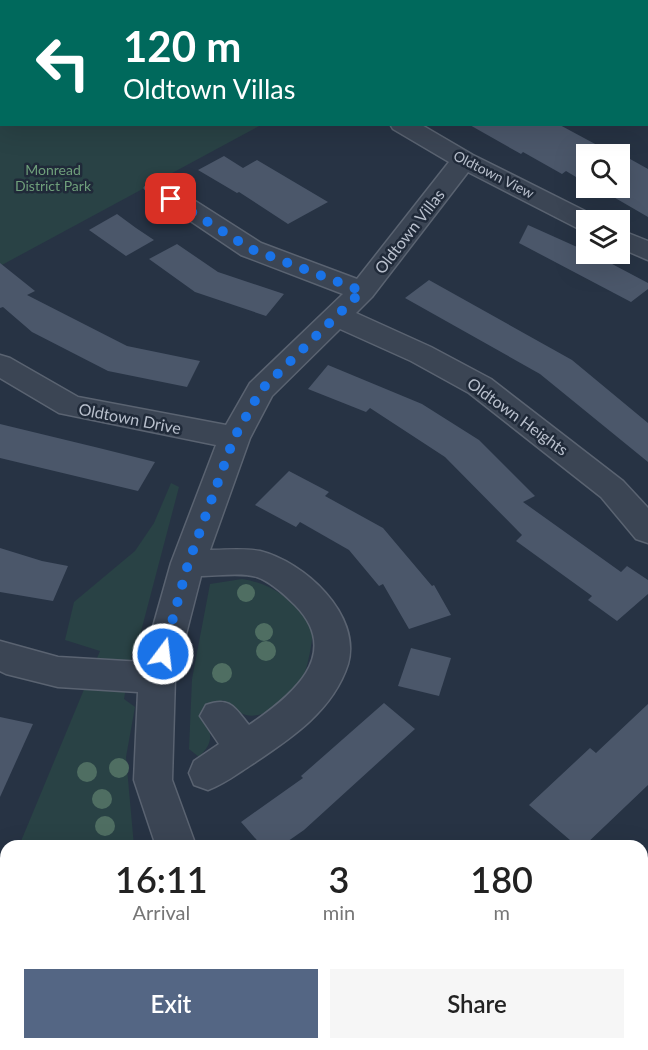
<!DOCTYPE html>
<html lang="en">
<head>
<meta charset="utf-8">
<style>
  body { margin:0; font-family:Lato,sans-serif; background:#f6f6f6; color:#222; height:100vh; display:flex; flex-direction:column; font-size:22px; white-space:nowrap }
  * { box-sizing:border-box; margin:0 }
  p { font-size:20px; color:#767676 }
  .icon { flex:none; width:33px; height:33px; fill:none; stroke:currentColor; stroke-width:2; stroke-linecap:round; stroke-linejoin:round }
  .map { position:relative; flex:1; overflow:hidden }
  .panel { position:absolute; left:0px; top:840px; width:648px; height:210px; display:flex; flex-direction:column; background:#fff; border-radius:18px 18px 0 0; box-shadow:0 6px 24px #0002 }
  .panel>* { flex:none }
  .banner { position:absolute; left:0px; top:0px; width:648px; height:126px; box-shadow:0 6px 24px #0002; background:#00695c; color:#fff; overflow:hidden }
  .buttons { position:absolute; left:576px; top:144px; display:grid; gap:12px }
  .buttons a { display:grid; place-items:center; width:54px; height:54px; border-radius:0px; background:#fff; box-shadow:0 6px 24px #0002; font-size:30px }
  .pin { position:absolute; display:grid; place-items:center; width:51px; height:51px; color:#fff; margin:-26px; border-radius:12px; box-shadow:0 3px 9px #0006 }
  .me { position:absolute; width:66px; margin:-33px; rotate:15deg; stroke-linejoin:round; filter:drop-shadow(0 0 4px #0008) }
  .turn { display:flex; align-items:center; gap:21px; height:126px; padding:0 24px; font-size:27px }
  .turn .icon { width:78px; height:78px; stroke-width:2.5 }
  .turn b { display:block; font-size:42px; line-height:51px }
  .eta { display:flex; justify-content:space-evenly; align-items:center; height:102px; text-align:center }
  .eta b { font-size:36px; font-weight:600; line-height:42px }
  .cta { display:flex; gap:12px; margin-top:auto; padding:12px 24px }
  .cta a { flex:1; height:69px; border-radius:0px; background:#546684; color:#fff; font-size:24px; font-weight:600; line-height:69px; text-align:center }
  .cta a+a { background:#f6f6f6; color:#222 }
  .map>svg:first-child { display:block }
  .green { fill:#294245 }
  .building { fill:#4b576a }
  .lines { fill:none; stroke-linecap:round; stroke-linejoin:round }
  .minor-casing { stroke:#5a6371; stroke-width:3 }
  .minor { fill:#3b4554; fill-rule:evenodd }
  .tree { fill:#4f6e62 }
  .route { stroke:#1a73e8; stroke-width:10; stroke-dasharray:0 18 }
  .labels { text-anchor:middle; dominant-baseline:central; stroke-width:5; stroke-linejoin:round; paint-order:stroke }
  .far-park-label { font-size:14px; fill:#6f9f7b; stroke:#202a39 }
  .far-street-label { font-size:14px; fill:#b9c0cd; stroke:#202a39 }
  .street-label { font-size:16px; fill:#b9c0cd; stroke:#202a39 }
</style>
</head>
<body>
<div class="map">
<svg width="648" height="1050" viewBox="0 0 648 1050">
  <rect width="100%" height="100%" fill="#273344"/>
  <g class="green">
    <polygon points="0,0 327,0 331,1 2,2 2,124 261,125 0,266"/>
    <polygon points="171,483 179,487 139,639 132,652 124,699 135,707 126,757 134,846 19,846 100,651 65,640 74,602 135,551 154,523"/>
    <path d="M 242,579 C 274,584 300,603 313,633 C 311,647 309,661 304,675 C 297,694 269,720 246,715 C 238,713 230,706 223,700 L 204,715 C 212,734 214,742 199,757 L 189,749 L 192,679 L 210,584 Z"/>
  </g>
  <g class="building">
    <polygon points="468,124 558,124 610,152 614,150 648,169 648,217 598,188 620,188 620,154 586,154 586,183 566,171 562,174 523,152 521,154"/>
    <polygon points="224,156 243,168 257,160 328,202 288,224 239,192 237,193 198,170"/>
    <polygon points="117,214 136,228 154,240 126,256 89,230"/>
    <polygon points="528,225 586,251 586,254 597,256 648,283 648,289 631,302 519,243"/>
    <polygon points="177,244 218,272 284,294 266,316 195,292 149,259"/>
    <polygon points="0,263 35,291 27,295 127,346 200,361 187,387 108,371 32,332 3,307 0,308"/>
    <polygon points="429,280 572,360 648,423 648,462 540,374 405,298"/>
    <polygon points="328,365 422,404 479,440 535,496 523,502 621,572 627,566 648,580 648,594 617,621 588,600 592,596 516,541 522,535 445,457 370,408 366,412 308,389"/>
    <polygon points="0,424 99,448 155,462 138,491 0,458"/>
    <polygon points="289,471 329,492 325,496 383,528 432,586 434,585 451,615 409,629 383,584 379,586 349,550 300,522 296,527 255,505"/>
    <polygon points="0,548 42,561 68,566 53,601 0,592"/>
    <polygon points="411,648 451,658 439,696 398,686"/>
    <polygon points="384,703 415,729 304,830 281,846 262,846 241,822 303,778 301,776"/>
    <polygon points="648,704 648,785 584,846 577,846 529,805 590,748 596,753"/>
    <polygon points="0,717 33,724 0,797"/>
  </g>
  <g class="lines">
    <g class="minor-casing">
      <g id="minor">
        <polygon points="518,0 540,0 541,2 519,2"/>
        <polygon points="646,63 648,64 648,78 646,78"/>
        <path d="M 390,124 L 420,124 L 473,155 L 595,216 L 598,220 L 586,220 L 586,230 L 577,228 L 468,172 L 372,297 L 356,313 L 431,347 L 491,379 L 623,481 L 648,508 L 648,543 L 636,539 L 601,497 L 469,393 L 411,361 L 340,329 L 272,396 L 250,438 L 210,550 C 226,550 244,548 260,551 C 304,562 362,614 348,664 C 333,711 290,739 251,765 C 237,774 224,784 208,790 L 194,785 L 189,773 L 194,761 L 219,744 L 200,716 L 206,705 C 230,696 235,708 249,725 C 290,697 344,655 295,605 C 285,595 271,582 257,577 C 241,572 218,576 201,576 L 175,677 L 172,780 L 196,846 L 156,846 L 134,780 L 138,692 L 58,687 L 6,674 L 0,671 L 0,641 L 58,657 L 143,662 L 171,563 L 216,445 L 59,413 L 0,378 L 0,355 L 10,358 L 78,397 L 226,425 L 250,383 L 343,294 L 241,255 L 149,193 L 145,188 L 149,183 L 158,180 L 167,183 L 261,243 L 357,279 L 449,162 L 393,129 Z"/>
        <polygon points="620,230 648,241 648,260 620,248"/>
        <polygon points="300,1044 349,1044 351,1050 302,1050"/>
      </g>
    </g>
    <use href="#minor" class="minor"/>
  </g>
  <g class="tree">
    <circle cx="246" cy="593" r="9"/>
    <circle cx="264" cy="632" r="9"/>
    <circle cx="266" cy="651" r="10"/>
    <circle cx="222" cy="673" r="10"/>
    <circle cx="119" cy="768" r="10"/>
    <circle cx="87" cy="772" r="10"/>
    <circle cx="102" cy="799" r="10"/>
    <circle cx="105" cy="826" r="10"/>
  </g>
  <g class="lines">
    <polyline class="route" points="163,654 188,564 234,438 261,390 362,291 251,249 171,199"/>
  </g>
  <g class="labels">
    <g class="far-park-label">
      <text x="53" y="169">Monread<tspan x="53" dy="16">District Park</tspan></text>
    </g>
    <g class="far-street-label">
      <text transform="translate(494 174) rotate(27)">Oldtown View</text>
    </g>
    <g class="street-label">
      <text transform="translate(409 231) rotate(-52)">Oldtown Villas</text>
      <text transform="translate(518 416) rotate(36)">Oldtown Heights</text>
      <text transform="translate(130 418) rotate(11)">Oldtown Drive</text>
    </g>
  </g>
</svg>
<div class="buttons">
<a><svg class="icon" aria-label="search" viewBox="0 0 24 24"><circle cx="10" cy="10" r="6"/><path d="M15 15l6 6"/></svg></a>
<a><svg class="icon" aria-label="layers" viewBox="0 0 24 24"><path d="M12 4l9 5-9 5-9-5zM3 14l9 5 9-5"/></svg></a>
</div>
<div class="pin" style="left:171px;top:199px;background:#d93025"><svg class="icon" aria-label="arrive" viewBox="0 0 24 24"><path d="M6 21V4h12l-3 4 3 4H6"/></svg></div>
<svg class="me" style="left:163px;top:654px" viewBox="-20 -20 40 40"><circle r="17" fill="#1a73e8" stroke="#fff" stroke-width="3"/><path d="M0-11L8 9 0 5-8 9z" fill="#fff"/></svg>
<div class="banner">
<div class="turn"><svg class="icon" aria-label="left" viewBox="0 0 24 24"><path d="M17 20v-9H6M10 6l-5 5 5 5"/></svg><div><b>120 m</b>Oldtown Villas</div></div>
</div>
<section class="panel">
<div class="eta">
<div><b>16:11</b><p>Arrival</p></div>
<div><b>3</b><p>min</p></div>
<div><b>180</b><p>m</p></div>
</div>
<div class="cta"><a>Exit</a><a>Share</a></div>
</section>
</div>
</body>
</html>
